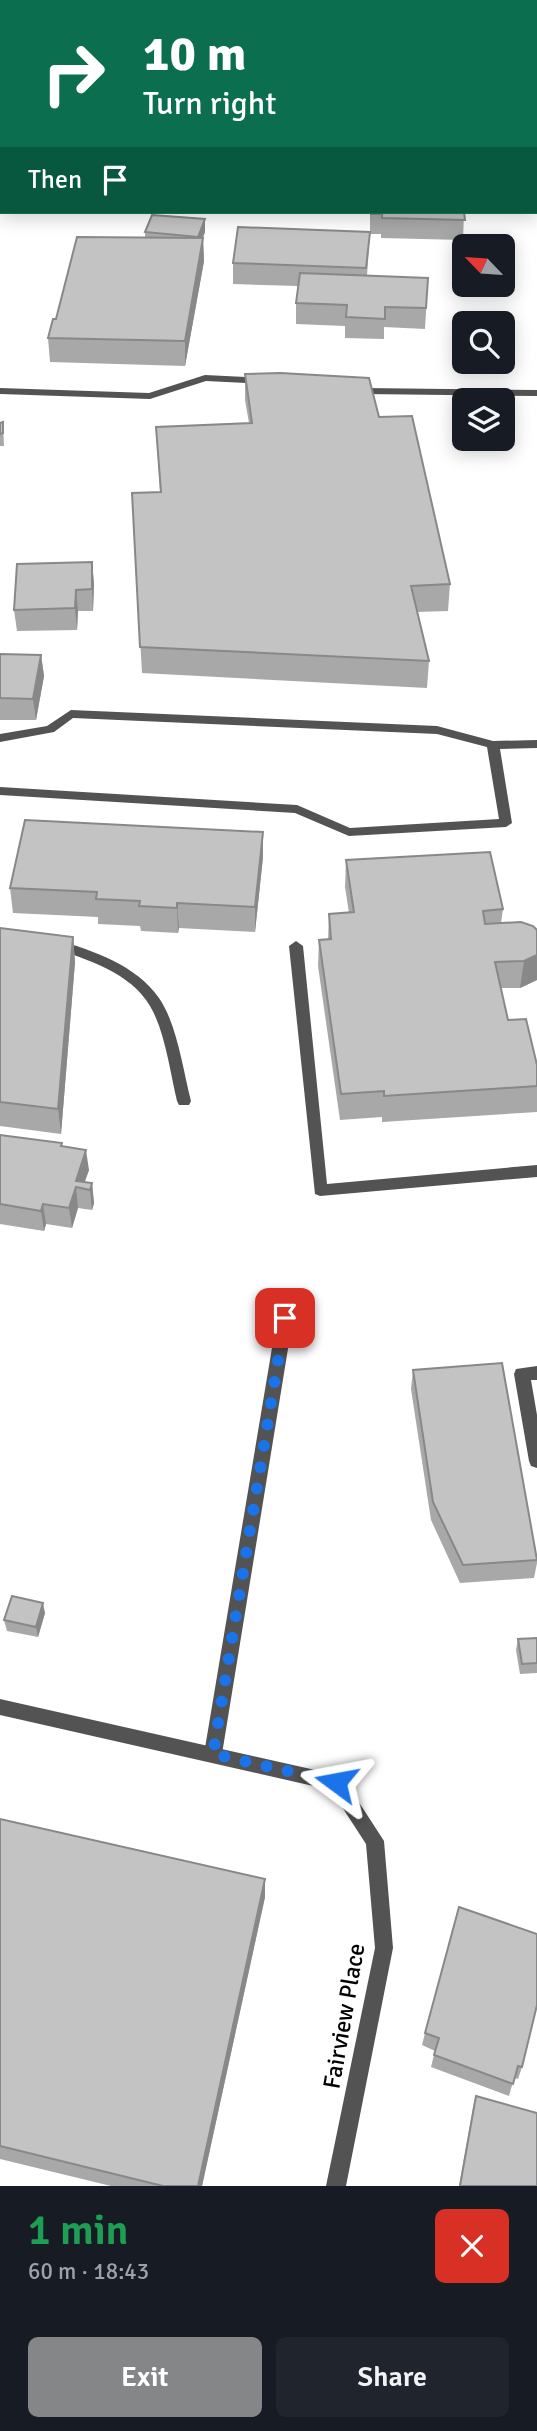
<!DOCTYPE html>
<html lang="en">
<head>
<meta charset="utf-8">
<style>
  body { margin:0; font-family:Signika,sans-serif; background:#20242c; color:#f1f3f6; height:100vh; display:flex; flex-direction:column; font-size:26px; white-space:nowrap }
  * { box-sizing:border-box; margin:0 }
  p { font-size:23px; color:#9ea1a6 }
  .icon { flex:none; width:38px; height:38px; fill:none; stroke:currentColor; stroke-width:2; stroke-linecap:round; stroke-linejoin:round }
  .map { position:relative; height:2186px; overflow:hidden }
  .drawer { display:flex; flex-direction:column; background:#171b24; flex:1 }
  .drawer>* { flex:none }
  .hud { position:absolute; left:0px; top:0px; width:537px; height:214px; box-shadow:0 4px 18px #0003; background:#0b6e4f; color:#fff; overflow:hidden }
  .needle { width:46px; rotate:295deg }
  .tools { position:absolute; left:452px; top:234px; display:grid; gap:14px }
  .tools a { display:grid; place-items:center; width:63px; height:63px; border-radius:10px; background:#171b24; box-shadow:0 4px 18px #0003; font-size:35px }
  .pin { position:absolute; display:grid; place-items:center; width:60px; height:60px; color:#fff; margin:-30px; border-radius:14px; box-shadow:0 4px 10px #0006 }
  .me { position:absolute; width:77px; margin:-38px; rotate:283deg; stroke-linejoin:round; filter:drop-shadow(0 0 5px #0008) }
  .turn { display:flex; align-items:center; gap:24px; height:147px; padding:0 28px; font-size:32px }
  .turn .icon { width:91px; height:91px; stroke-width:2.5 }
  .turn b { display:block; font-size:49px; line-height:60px }
  .then { display:flex; align-items:center; height:66px; padding:0 28px; background:#0003; gap:14px; font-size:26px }
  .round { display:grid; place-items:center; flex:none; width:74px; height:74px; border-radius:10px; background:#20242c }
  .overview { display:flex; align-items:center; justify-content:space-between; height:119px; padding:0 28px }
  h1 { font-size:42px; font-weight:600; line-height:52px; color:#1e9e55 }
  .action { display:flex; gap:14px; margin-top:auto; padding:14px 28px }
  .action a { flex:1; height:80px; border-radius:10px; background:#858687; color:#fff; font-size:28px; font-weight:600; line-height:80px; text-align:center }
  .action a+a { background:#20242c; color:#f1f3f6 }
  .map>svg:first-child { display:block }
  .lines { fill:none; stroke-linecap:round; stroke-linejoin:round }
  .primary-casing { stroke:#dbdbdb; stroke-width:3 }
  .service { fill:#535353; fill-rule:evenodd }
  .minor { fill:#535353; fill-rule:evenodd }
  .tertiary { fill:#535353; fill-rule:evenodd }
  .primary { fill:#000; fill-rule:evenodd }
  .wall { fill:#a8a8a8 }
  .shaded-wall { fill:#888 }
  .building { fill:#c3c3c3; stroke:#888; stroke-width:2 }
  .route { stroke:#1a73e8; stroke-width:12; stroke-dasharray:0 21.6 }
  .labels { text-anchor:middle; dominant-baseline:central; stroke-width:6; stroke-linejoin:round; paint-order:stroke }
  .near-street-label { font-size:24px; fill:#000; stroke:#fff }
</style>
</head>
<body>
<div class="map">
<svg width="537" height="2186" viewBox="0 0 537 2186">
  <rect width="100%" height="100%" fill="#fff"/>
  <g class="lines">
    <g class="primary-casing">
      <g id="primary">
        <polygon points="514,0 524,0 525,2 515,2"/>
        <rect x="536" y="174" width="1" height="14"/>
      </g>
    </g>
    <g class="service">
      <rect x="536" y="40" width="1" height="4"/>
      <polygon points="205,375 264,378 269,381 264,384 206,381 150,399 0,394 0,388 149,393"/>
      <polygon points="353,386 364,388 537,390 537,396 364,394 349,391 349,387"/>
      <polygon points="71,710 437,726 493,741 537,740 537,748 500,749 512,823 506,827 349,836 295,813 0,795 0,787 297,805 350,828 499,819 487,747 437,734 73,718 54,732 0,742 0,734 47,726"/>
      <path d="M 57,940 C 94,951 136,965 159,998 C 177,1024 183,1070 191,1101 L 189,1105 L 179,1105 L 177,1101 C 170,1072 165,1031 150,1006 C 131,973 87,959 52,948 L 50,945 Z"/>
      <polygon points="296,941 303,946 327,1184 537,1165 537,1177 320,1196 315,1194 289,946"/>
      <polygon points="285,1312 290,1313 293,1318 222,1754 219,1760 213,1763 207,1760 204,1754 277,1318 280,1313"/>
      <polygon points="537,1366 537,1380 531,1380 537,1415 537,1468 531,1466 529,1461 514,1374 516,1369"/>
    </g>
    <polygon class="minor" points="0,1699 342,1776 384,1841 393,1948 346,2186 326,2186 375,1948 366,1844 331,1790 0,1715"/>
    <g class="tertiary">
      <polygon points="349,0 359,0 358,2"/>
      <polygon points="537,120 537,126 536,125 536,121"/>
      <polygon points="2,143 2,149 0,150 0,144"/>
    </g>
    <use href="#primary" class="primary"/>
  </g>
  <g class="wall">
    <rect x="21" y="0" width="197" height="2"/>
    <polygon points="221,0 268,0 267,2 236,2"/>
    <polygon points="2,41 2,80 0,79 0,42"/>
    <polygon points="370,212 464,212 463,240 381,238 381,234 370,234"/>
    <polygon points="145,232 205,232 203,238 204,261 185,366 50,362 48,338 56,319 145,237"/>
    <polygon points="370,232 367,276 428,278 425,329 384,327 384,339 345,338 345,326 296,324 296,303 298,286 233,284 233,263"/>
    <polygon points="245,374 379,417 450,584 448,611 417,612 429,661 427,688 142,673 132,493 160,492 156,427 249,423 245,400"/>
    <polygon points="3,422 4,446 0,446 0,423"/>
    <polygon points="92,562 94,584 93,611 78,611 77,630 17,631 14,610"/>
    <polygon points="0,654 41,655 44,676 36,720 0,720"/>
    <polygon points="263,832 263,857 255,932 179,928 178,933 141,931 140,926 98,924 98,917 13,913 10,888"/>
    <polygon points="346,860 503,909 501,923 537,980 520,988 501,988 508,1020 537,1065 537,1112 382,1122 382,1117 340,1120 318,966 319,940 328,939 329,914 349,913 345,887"/>
    <polygon points="0,928 73,937 75,962 61,1134 0,1126"/>
    <polygon points="0,1135 62,1143 62,1146 89,1170 85,1182 92,1183 94,1203 92,1210 78,1208 72,1228 46,1224 44,1231 0,1224"/>
    <polygon points="413,1370 537,1556 537,1563 534,1578 460,1583 431,1520 411,1389"/>
    <polygon points="45,1613 38,1637 7,1631 4,1620"/>
    <polygon points="537,1638 537,1673 520,1674 516,1650 518,1639"/>
    <polygon points="0,1819 265,1897 202,2186 111,2186 0,2159"/>
    <polygon points="425,2033 522,2067 518,2079 514,2078 509,2096 431,2067 435,2051 422,2045"/>
    <polygon points="476,2096 537,2186 459,2186 473,2108"/>
  </g>
  <g class="shaded-wall">
    <polygon points="205,219 205,232 198,249 198,237"/>
    <polygon points="203,238 204,261 185,366 185,341"/>
    <polygon points="92,562 94,584 93,611 92,589"/>
    <polygon points="76,590 78,611 77,630 75,608"/>
    <polygon points="41,655 44,676 36,720 33,699"/>
    <polygon points="263,832 263,857 255,932 255,907"/>
    <polygon points="177,903 179,928 178,933 177,908"/>
    <polygon points="73,937 75,962 61,1134 58,1109"/>
    <polygon points="537,955 537,980 520,988 524,961"/>
    <polygon points="86,1150 89,1170 82,1188 76,1181"/>
    <polygon points="92,1183 94,1203 92,1210 90,1190"/>
    <polygon points="76,1187 78,1208 72,1228 69,1208"/>
    <polygon points="43,1204 46,1224 44,1231 41,1211"/>
    <polygon points="43,1603 45,1613 38,1637 36,1627"/>
    <polygon points="265,1879 265,1897 202,2186 198,2186"/>
  </g>
  <g class="building">
    <polygon points="33,0 212,0 209,2 40,2"/>
    <rect x="405" y="0" width="48" height="2"/>
    <polygon points="2,41 2,63 0,61 0,42"/>
    <polygon points="371,212 464,212 465,220 382,218 382,214 371,214"/>
    <polygon points="152,215 205,219 198,237 145,232"/>
    <polygon points="238,227 370,232 366,268 233,263"/>
    <polygon points="77,237 203,238 185,341 48,338 53,319 56,319"/>
    <polygon points="300,273 428,278 426,308 385,307 385,319 346,317 347,305 296,303"/>
    <polygon points="280,373 369,378 379,417 412,416 450,584 411,586 429,661 140,647 132,493 161,492 156,427 252,423 245,374"/>
    <polygon points="3,422 3,433 0,434 0,423"/>
    <polygon points="92,562 92,589 76,590 75,608 14,610 17,564"/>
    <polygon points="0,654 41,655 33,699 0,698"/>
    <polygon points="25,820 263,832 255,907 177,903 177,908 139,906 140,901 96,899 97,892 10,888"/>
    <polygon points="490,852 503,909 483,911 485,924 521,922 533,926 537,930 537,955 524,961 495,962 508,1020 526,1019 537,1065 537,1086 384,1096 384,1091 341,1094 319,940 331,939 329,914 354,912 346,860"/>
    <polygon points="0,928 73,937 58,1109 0,1102"/>
    <polygon points="0,1135 62,1143 61,1146 86,1150 76,1181 92,1183 90,1190 76,1187 69,1208 43,1204 41,1211 0,1204"/>
    <polygon points="502,1363 537,1560 463,1565 433,1502 413,1370"/>
    <polygon points="12,1596 43,1603 36,1627 4,1620"/>
    <polygon points="537,1638 537,1663 522,1664 518,1639"/>
    <polygon points="0,1819 265,1879 198,2186 163,2186 0,2146"/>
    <polygon points="459,1907 537,1934 537,2005 522,2067 518,2066 513,2084 434,2055 439,2038 425,2033"/>
    <polygon points="476,2096 537,2113 537,2186 460,2186"/>
  </g>
  <g class="lines">
    <polyline class="route" points="285,1318 213,1754 336,1782"/>
  </g>
  <g class="labels">
    <g class="near-street-label">
      <text transform="translate(344 2016) rotate(-80)">Fairview Place</text>
    </g>
  </g>
</svg>
<div class="tools">
<a><svg class="needle" viewBox="-14 -14 28 28"><path d="M0-13l5 13h-10z" fill="#e53935"/><path d="M0 13l5-13h-10z" fill="#9ea1a6"/></svg></a>
<a><svg class="icon" aria-label="search" viewBox="0 0 24 24"><circle cx="10" cy="10" r="6"/><path d="M15 15l6 6"/></svg></a>
<a><svg class="icon" aria-label="layers" viewBox="0 0 24 24"><path d="M12 4l9 5-9 5-9-5zM3 14l9 5 9-5"/></svg></a>
</div>
<div class="pin" style="left:285px;top:1318px;background:#d93025"><svg class="icon" aria-label="arrive" viewBox="0 0 24 24"><path d="M6 21V4h12l-3 4 3 4H6"/></svg></div>
<svg class="me" style="left:336px;top:1782px" viewBox="-20 -20 40 40"><path d="M0-17L14 15 0 8-14 15z" fill="#1a73e8" stroke="#fff" stroke-width="4"/></svg>
<div class="hud">
<div class="turn"><svg class="icon" aria-label="right" viewBox="0 0 24 24"><path d="M7 20v-9h11M14 6l5 5-5 5"/></svg><div><b>10 m</b>Turn right</div></div>
<div class="then">Then<svg class="icon" aria-label="arrive" viewBox="0 0 24 24"><path d="M6 21V4h12l-3 4 3 4H6"/></svg></div>
</div>
</div>
<section class="drawer">
<div class="overview"><div><h1>1 min</h1><p>60 m · 18:43</p></div><a class="round" style="background:#d93025;color:#fff"><svg class="icon" aria-label="close" viewBox="0 0 24 24"><path d="M6 6l12 12M18 6L6 18"/></svg></a></div>
<div class="action"><a>Exit</a><a>Share</a></div>
</section>
</body>
</html>
